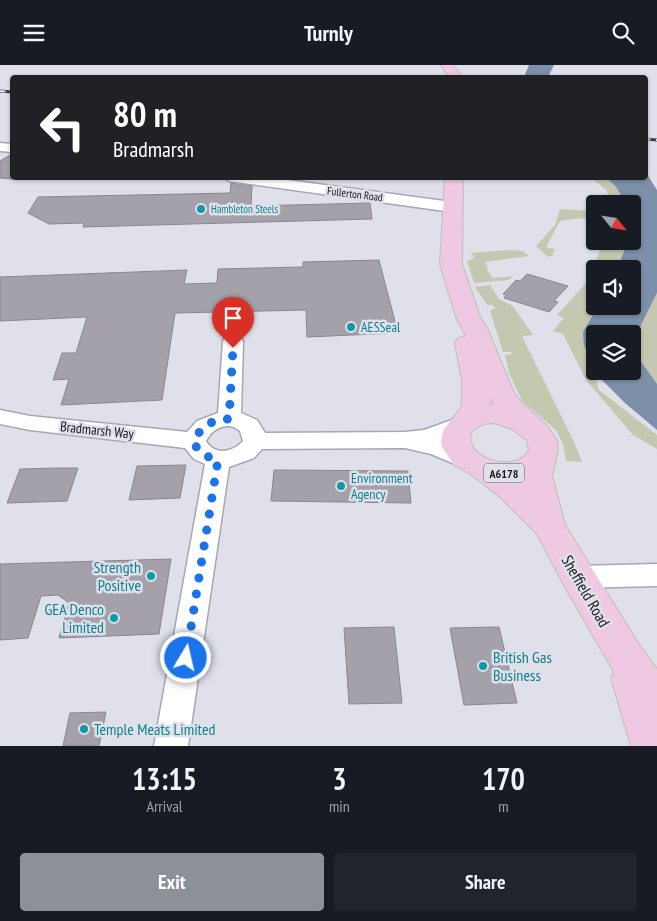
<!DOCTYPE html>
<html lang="en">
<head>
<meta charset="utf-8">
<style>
  body { margin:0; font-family:"PT Sans Narrow",sans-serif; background:#20242c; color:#f1f3f6; height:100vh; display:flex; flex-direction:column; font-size:19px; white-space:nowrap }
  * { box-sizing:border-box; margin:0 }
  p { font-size:16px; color:#9ea1a6 }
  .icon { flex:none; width:28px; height:28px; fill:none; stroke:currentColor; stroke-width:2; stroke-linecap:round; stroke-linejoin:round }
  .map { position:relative; height:681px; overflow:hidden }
  .details { display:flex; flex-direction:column; background:#171b24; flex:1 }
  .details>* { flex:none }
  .banner { position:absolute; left:10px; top:10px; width:638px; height:105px; border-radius:5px; box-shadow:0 1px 4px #0004; background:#202124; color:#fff; overflow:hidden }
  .needle { width:32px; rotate:120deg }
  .controls { position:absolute; left:586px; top:130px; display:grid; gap:10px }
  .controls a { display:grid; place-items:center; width:55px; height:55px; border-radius:5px; background:#171b24; box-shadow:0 1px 4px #0004; font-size:25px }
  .pin { position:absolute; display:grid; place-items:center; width:42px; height:42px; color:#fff; margin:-51px -21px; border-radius:50% 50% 50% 0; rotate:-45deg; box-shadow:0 0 5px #0007 }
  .pin .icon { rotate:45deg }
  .me { position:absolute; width:55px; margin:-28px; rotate:9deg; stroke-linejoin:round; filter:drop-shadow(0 0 4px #0008) }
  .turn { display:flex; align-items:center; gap:18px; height:105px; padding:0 20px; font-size:22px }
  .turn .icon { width:65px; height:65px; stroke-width:2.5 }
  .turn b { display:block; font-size:35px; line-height:42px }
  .eta { display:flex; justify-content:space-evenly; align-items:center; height:85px; text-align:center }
  .eta b { font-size:30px; font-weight:700; line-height:35px }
  .action { display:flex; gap:10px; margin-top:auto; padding:10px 20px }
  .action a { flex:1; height:58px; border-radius:5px; background:#8c9099; color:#fff; font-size:20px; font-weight:700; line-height:58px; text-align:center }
  .action a+a { background:#20242c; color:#f1f3f6 }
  header { display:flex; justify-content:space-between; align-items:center; height:65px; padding:0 20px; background:#171b24; font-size:22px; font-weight:700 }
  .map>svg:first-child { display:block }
  .green { fill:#c5c8b0 }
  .water { fill:#7c90a9; fill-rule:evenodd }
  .building { fill:#a4a1ab; stroke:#8a8690 }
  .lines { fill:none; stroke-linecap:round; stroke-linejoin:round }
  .minor-casing { stroke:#a6a7b2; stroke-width:3 }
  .major-casing { stroke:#bebebf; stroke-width:2 }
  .minor { fill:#fff; fill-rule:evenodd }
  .major { fill:#efc9e1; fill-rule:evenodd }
  .rail-casing { stroke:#3d3d43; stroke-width:3 }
  .rail { stroke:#e0e0eb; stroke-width:2; stroke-dasharray:5.5; stroke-linecap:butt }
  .route { stroke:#1a73e8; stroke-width:9; stroke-dasharray:0 16.2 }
  .culture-dot { fill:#0f9aa8; stroke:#e0e0eb; stroke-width:2 }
  .labels { text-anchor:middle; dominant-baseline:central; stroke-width:5; stroke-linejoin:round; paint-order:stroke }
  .far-street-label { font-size:11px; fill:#18181c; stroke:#e0e0eb }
  .far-culture-label { font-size:11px; fill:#0d838f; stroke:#e0e0eb; text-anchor:start }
  .shield { fill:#e0e0eb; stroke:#54545a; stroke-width:1 }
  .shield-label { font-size:12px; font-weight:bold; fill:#18181c }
  .culture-label { font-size:14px; fill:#0d838f; stroke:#e0e0eb; text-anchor:start }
  .street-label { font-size:14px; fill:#18181c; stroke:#e0e0eb }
  .near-culture-label { font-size:16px; fill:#0d838f; stroke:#e0e0eb; text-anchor:end }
  .near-street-label { font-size:16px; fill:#18181c; stroke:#e0e0eb }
</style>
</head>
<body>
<header><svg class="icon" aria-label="menu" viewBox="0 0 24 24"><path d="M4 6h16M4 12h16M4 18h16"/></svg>Turnly<svg class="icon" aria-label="search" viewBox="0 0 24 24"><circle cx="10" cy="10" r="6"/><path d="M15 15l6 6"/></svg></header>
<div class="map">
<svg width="657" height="681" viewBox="0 0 657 681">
  <rect width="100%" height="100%" fill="#e0e0eb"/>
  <g class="green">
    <polygon points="592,113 607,113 616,122 626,139 610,139 607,126"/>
    <polygon points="560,144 595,146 595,157 582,153 560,156 546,182 555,184 552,191 548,192 536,181 555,160"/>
    <polygon points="604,176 628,176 617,204 595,204 595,241 598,241 583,267 599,325 657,370 657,384 633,370 586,315 563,269 553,266 564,253 557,250 586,218"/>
    <polygon points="510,185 523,186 529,191 485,197 488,202 486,203 493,213 514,211 508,215 474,218 467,196 474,193 473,190 470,188"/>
    <polygon points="490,220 499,234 513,241 533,270 522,271 574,377 582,397 566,396 563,379 556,365 522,336 509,308 505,290 512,289 511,287 503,287 490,246 495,243 493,240 487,240 475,222"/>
    <polygon points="657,228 657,319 638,292 640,262"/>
  </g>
  <g class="water">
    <polygon points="529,0 554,0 548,12 524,12"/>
    <path d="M 645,106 L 657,125 L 657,228 L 640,262 L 638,292 L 657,319 L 657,365 L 625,338 L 596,309 L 584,280 L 583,267 L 598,241 L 632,241 L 632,204 L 617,204 L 628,176 L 632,176 L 632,139 L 626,139 L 616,122 L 607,113 L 645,112 ZM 595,269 L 632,269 L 632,306 L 595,306 Z"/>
  </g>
  <g class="building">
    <polygon points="12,89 12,114 0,113 0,96"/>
    <polygon points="231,118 252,121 251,141 370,138 372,154 83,162 84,158 49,159 28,148 38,132 230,128"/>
    <polygon points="379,195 398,268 307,272 306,245 175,248 162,335 61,340 69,314 53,315 62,288 76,288 87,252 0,256 0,212 187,205 184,219 217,218 218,204 303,202 303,197"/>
    <polygon points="527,209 568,221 554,236 558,237 549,247 504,233 506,230 503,229 516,215 520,216"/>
    <polygon points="186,400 180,433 129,435 137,401"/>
    <polygon points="58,403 78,403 67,436 7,438 20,404"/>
    <polygon points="274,405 408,406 411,438 271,436"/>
    <polygon points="171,494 159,569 59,573 69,538 58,530 41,531 28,573 0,575 0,499"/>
    <polygon points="394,562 402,638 349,639 344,563"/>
    <polygon points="499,562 517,638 464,640 450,563"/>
    <polygon points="106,647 99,681 63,681 70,648"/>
  </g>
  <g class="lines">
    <g class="minor-casing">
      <g id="minor">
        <polygon points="0,78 12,79 12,87 0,86"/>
        <polygon points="222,112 265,112 452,137 457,139 460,142 457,145 452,147 229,116"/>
        <path d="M 233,270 L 240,272 L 243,276 L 241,348 L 257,355 L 265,368 L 405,367 L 424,365 L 463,351 L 471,353 L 475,358 L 471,363 L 441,376 L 478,391 L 481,397 L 478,403 L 469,405 L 431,389 L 405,383 L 262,384 L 254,393 L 229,402 L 188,681 L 154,681 L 205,399 L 194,394 L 185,383 L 30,365 L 0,359 L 0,345 L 30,351 L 187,367 L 197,356 L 218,348 L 223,276 L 226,272 ZM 229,361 L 234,362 L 240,366 L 243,376 L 242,377 C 231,388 214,390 206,376 C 211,367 218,361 229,361 Z"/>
        <polygon points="657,499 657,521 577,523 567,520 563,512 567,504 577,501"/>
      </g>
    </g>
    <g class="major-casing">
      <g id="major">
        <polygon points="441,0 453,0 462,12 449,12"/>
        <path d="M 445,112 L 463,112 L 462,199 L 480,252 L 487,263 L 513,326 L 518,334 L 548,362 L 557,376 L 558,385 L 552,411 L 565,460 L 638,578 L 657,604 L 657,681 L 631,681 L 611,613 L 614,607 L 565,522 L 537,469 L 500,432 L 472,410 L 454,400 L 442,382 L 441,376 L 444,364 L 461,343 L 462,337 L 462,315 L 455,278 L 458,273 L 466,271 L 456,252 L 440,199 ZM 490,333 L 494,340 L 489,341 ZM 494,358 L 512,364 L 527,375 L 529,385 C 517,410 460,393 472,366 L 483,359 Z"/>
      </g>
    </g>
    <use href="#minor" class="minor"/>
    <use href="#major" class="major"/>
    <g class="rail-casing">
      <g id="rail">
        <polyline points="0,26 12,27"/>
        <polyline points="645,74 657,75"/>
      </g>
    </g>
    <use href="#rail" class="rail"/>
  </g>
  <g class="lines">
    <path class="route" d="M 186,593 L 218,395 C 206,391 198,390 194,376 C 202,360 211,355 229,354 L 233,283"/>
  </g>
  <g class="culture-dot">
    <circle cx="201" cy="144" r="5"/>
    <circle cx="351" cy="262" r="5"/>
    <circle cx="341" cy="421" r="5"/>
    <circle cx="151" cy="511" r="5"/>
    <circle cx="114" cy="553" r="5"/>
    <circle cx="483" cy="601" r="5"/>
    <circle cx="84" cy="664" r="5"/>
  </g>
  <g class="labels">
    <g class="far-street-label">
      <text transform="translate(355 129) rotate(7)">Fullerton Road</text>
    </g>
    <g class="far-culture-label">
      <text x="211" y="144">Hambleton Steels</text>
    </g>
    <rect class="shield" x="484" y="398.5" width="40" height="19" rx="4"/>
    <g class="shield-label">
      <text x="504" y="408">A6178</text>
    </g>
    <g class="culture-label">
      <text x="361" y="262">AESSeal</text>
      <text x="351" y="413">Environment<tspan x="351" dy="16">Agency</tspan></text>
    </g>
    <g class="street-label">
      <text transform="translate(97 365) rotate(6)">Bradmarsh Way</text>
    </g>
    <g class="near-culture-label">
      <text x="141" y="502">Strength<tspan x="141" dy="18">Positive</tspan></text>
      <text x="104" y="544">GEA Denco<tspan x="104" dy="18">Limited</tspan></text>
      <text x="493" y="592" text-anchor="start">British Gas<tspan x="493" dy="18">Business</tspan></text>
      <text x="94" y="664" text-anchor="start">Temple Meats Limited</text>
    </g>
    <g class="near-street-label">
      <text transform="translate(586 526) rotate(60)">Sheffield Road</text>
    </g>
  </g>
</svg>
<div class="controls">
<a><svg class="needle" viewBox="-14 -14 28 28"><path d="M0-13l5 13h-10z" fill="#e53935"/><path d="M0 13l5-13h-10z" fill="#9ea1a6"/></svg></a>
<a><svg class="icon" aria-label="sound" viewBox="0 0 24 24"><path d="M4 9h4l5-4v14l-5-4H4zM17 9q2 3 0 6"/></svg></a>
<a><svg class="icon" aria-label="layers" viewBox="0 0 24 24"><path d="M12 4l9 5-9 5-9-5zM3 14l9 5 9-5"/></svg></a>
</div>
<div class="pin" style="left:233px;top:283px;background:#d93025"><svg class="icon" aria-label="arrive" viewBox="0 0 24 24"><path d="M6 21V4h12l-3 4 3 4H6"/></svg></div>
<svg class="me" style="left:186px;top:593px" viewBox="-20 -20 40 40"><circle r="17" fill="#1a73e8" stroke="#fff" stroke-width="3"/><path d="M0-11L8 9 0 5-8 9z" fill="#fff"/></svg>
<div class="banner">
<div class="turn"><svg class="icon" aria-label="left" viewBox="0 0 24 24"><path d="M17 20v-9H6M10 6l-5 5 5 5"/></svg><div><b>80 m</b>Bradmarsh</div></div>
</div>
</div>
<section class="details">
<div class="eta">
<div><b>13:15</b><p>Arrival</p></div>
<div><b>3</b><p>min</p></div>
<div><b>170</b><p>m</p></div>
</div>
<div class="action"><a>Exit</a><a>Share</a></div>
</section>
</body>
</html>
